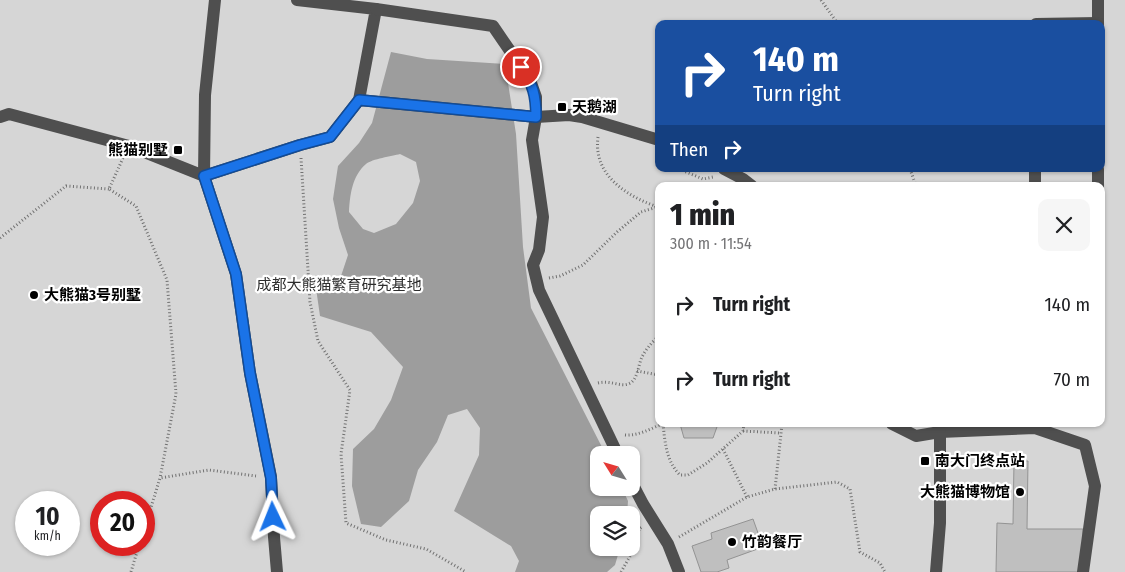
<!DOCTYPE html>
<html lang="en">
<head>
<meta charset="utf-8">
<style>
  body { margin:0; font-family:"Fira Sans Condensed","Noto Sans SC",sans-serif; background:#f6f6f6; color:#202124; height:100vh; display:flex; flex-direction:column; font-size:19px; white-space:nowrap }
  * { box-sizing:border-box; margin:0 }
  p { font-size:16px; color:#757577 }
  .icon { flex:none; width:28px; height:28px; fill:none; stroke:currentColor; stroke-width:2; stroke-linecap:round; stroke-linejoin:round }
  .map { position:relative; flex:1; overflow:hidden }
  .side { position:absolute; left:655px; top:182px; width:450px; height:245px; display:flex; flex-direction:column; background:#fff; border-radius:10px; box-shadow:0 1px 4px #0004 }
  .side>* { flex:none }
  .top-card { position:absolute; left:655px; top:20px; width:450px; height:152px; border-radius:10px; box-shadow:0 1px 4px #0004; background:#1a4fa0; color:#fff; overflow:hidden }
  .needle { width:32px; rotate:307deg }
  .controls { position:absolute; left:590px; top:446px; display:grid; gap:10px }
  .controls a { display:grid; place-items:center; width:50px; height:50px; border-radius:10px; background:#fff; box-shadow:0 1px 4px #0004; font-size:25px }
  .speed { position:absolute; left:15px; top:491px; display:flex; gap:10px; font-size:25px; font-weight:700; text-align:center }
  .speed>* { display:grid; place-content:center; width:65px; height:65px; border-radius:50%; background:#fff; box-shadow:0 1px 4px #0004; line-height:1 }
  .speed small { font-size:12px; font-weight:400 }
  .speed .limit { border:8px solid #d22; background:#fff; color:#111 }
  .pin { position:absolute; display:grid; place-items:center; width:42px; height:42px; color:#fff; margin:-21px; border:2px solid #fff; border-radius:50%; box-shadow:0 1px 5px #0007 }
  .me { position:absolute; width:55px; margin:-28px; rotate:358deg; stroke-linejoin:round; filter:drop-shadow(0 0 4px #0008) }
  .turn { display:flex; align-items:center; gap:18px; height:105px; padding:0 15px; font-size:22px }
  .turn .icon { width:65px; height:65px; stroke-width:2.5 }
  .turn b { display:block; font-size:35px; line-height:42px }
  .then { display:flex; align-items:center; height:48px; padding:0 15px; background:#0003; gap:10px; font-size:19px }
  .round { display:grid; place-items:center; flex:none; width:52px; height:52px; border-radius:10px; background:#f6f6f6 }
  .overview { display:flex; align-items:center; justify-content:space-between; height:85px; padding:0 15px }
  h1 { font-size:30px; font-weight:800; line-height:38px }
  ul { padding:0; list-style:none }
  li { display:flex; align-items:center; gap:15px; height:75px; padding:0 15px }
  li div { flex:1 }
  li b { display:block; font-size:19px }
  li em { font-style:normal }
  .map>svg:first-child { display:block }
  .green { fill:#d6d6d6; fill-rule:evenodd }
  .water { fill:#9d9d9d; fill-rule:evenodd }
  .building { fill:#bfbfbf; stroke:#939393 }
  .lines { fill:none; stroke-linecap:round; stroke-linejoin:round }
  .path { stroke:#717171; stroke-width:3; stroke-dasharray:1 2.5; stroke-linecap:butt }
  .minor { stroke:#4f4f4f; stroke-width:12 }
  .route-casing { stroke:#114b97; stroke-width:12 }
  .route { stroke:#1a73e8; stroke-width:9 }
  .poi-dot { fill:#000; stroke:#fff; stroke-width:2 }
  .labels { text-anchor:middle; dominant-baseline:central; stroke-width:4.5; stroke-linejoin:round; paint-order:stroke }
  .poi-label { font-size:15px; font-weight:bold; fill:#000; stroke:#fff; text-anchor:start }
  .park-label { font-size:15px; fill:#2d2d2d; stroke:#fff }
</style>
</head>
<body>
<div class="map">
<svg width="1125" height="572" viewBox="0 0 1125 572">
  <rect width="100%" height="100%" fill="#fff"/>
  <path class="green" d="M 0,0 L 1125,0 L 1125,572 L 0,572 ZM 659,24 L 1101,24 L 1101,169 L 659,169 ZM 659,186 L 1101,186 L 1101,424 L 659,424 ZM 599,455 L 631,455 L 631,488 L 599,488 ZM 26,502 L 69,502 L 69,545 L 26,545 ZM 101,502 L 144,502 L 144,545 L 101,545 ZM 599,515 L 631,515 L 631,548 L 599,548 Z"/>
  <path class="water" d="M 391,52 L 427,59 L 505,64 L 516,134 L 523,247 L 531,308 L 606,455 L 599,455 L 599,488 L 622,488 L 628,501 L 627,515 L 599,515 L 599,548 L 620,548 L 615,565 L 607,572 L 515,572 L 519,561 L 511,546 L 454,511 L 479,455 L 480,428 L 467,409 L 448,415 L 437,442 L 418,470 L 409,501 L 381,527 L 361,524 L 352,486 L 353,449 L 374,429 L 391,400 L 403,367 L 371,332 L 320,316 L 316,288 L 338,285 L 348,255 L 339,228 L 333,199 L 338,166 L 359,143 L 372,123 ZM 400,154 L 416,162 L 420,181 L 413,203 L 396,224 L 374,233 L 363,229 L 349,212 C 350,195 352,176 366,164 C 372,159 392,156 400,154 Z"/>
  <g class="building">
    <polygon points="680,424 718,424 713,438 684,438"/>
    <polygon points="1014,461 1028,461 1027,529 1083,529 1082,572 996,572 997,523 1013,524"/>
    <polygon points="753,519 763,547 727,560 729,568 717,572 701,572 692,546 712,539 711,533"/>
  </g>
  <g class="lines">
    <g class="path">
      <polyline points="821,0 838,24"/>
      <path d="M 598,137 C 593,175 626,196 658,207"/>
      <polyline points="123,158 109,189 136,206 167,280 176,394 160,478"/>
      <polyline points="301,158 310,302 318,341 350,390 341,454 346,523 386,540 426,549 466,572"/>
      <polyline points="679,169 703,179 713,177"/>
      <polyline points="910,169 916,186"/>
      <polyline points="0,238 66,186 109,189"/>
      <polyline points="549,278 560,276 583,265 617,232 641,212 657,207"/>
      <polyline points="637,371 659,375"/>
      <path d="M 598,383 C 610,380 621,387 628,384 C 638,381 638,365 642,357 C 646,349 652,342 659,336"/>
      <path d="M 663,424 C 665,442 666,461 680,475 L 688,475 L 707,463 L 743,431 L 744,424"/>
      <polyline points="743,431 780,433"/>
      <path d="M 625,435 C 638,436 650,429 662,424"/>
      <polyline points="723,449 747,497"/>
      <polyline points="775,489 782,424"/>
      <polyline points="144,530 160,478 209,470 256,476"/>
      <polyline points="679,537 747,497 775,489 837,482 850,489 860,552 880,563 885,572"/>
      <polyline points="131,572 139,545"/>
      <polyline points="621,572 637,544 639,529 642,527"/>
    </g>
    <g class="minor">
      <polyline points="215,0 205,95 204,176 236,274 250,373 271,477 274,537 277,572"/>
      <polyline points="297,0 376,9 359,100"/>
      <polyline points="1098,0 1098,24"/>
      <polyline points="376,9 493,26 530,80 536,97 536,117 532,140 543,217 539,250 533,265 539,290 618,455"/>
      <polyline points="1036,24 1098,23"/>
      <polyline points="0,117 9,114 129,146 204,176 300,145 330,137 359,100 536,117 569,115 582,117 659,140"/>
      <polyline points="724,169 743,179 752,186"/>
      <polyline points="1035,186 1035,169"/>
      <polyline points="1098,186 1098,169"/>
      <polyline points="892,424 916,436 940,432 1035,428 1085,445 1095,486 1083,572"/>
      <polyline points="631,481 643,504 668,544 679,572"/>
      <polyline points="936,572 940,523 940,432"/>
    </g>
  </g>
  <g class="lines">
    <g class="route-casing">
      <path id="route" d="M 273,517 L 271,478 L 250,373 L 236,274 L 204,176 L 300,145 L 330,137 L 359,100 L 536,117 C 536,95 533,85 521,67"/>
    </g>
    <use href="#route" class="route"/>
  </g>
  <g class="poi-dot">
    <rect x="557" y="102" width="10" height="10" rx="2.5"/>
    <rect x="173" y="145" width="10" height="10" rx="2.5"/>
    <circle cx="34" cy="295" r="5"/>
    <rect x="920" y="456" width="10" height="10" rx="2.5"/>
    <circle cx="1020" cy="492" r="5"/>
    <circle cx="732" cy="542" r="5"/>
  </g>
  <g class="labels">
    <g class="poi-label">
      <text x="572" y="107">天鹅湖</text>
      <text x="168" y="150" text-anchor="end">熊猫别墅</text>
      <text x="44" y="295">大熊猫3号别墅</text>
      <text x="935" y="461">南大门终点站</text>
      <text x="1010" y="492" text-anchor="end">大熊猫博物馆</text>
      <text x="742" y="542">竹韵餐厅</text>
    </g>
    <g class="park-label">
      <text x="339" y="285">成都大熊猫繁育研究基地</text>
    </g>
  </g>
</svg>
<div class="controls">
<a><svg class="needle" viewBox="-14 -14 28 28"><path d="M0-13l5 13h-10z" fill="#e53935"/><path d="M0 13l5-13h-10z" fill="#757577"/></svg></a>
<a><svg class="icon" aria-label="layers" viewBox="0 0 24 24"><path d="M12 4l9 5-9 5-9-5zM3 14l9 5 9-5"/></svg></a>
</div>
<div class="speed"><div>10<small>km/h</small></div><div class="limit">20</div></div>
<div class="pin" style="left:521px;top:67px;background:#d93025"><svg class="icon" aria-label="arrive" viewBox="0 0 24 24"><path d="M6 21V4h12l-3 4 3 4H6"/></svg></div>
<svg class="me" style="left:273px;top:517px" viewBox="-20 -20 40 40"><path d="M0-17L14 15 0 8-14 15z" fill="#1a73e8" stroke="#fff" stroke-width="4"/></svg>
<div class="top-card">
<div class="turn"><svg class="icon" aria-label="right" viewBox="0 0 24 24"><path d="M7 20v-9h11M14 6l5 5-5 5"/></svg><div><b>140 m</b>Turn right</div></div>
<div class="then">Then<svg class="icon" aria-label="right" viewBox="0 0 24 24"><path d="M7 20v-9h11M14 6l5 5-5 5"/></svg></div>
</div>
<section class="side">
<div class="overview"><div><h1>1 min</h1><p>300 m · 11:54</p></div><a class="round"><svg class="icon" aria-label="close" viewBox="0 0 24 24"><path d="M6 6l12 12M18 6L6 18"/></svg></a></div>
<ul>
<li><svg class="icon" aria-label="right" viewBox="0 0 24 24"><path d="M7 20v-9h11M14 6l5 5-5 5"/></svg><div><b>Turn right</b></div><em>140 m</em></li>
<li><svg class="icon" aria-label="right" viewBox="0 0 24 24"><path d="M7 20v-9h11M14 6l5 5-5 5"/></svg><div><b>Turn right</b></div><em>70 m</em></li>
</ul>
</section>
</div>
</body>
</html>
